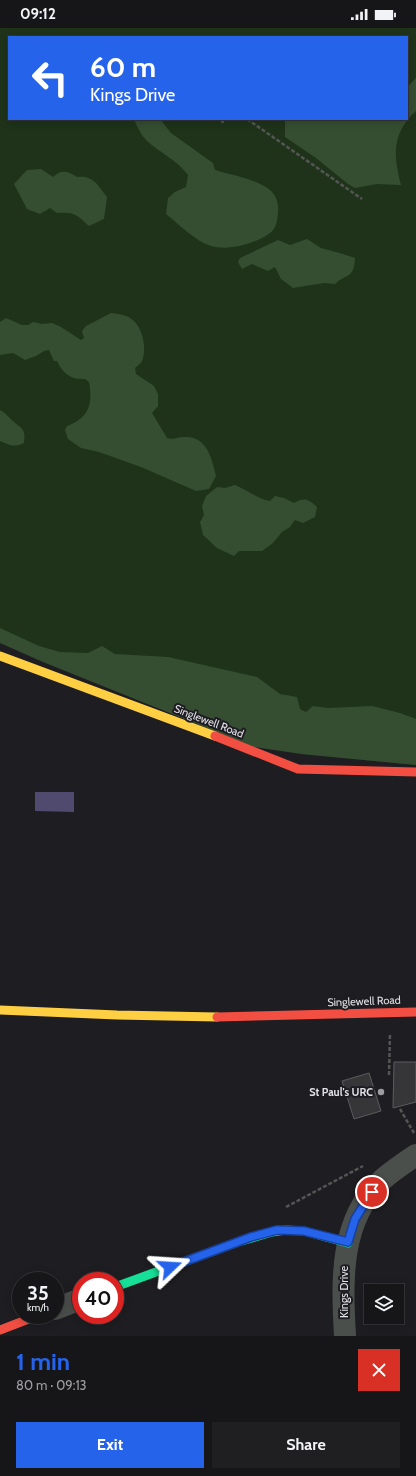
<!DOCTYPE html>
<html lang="en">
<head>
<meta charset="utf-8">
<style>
  body { margin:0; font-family:Cabin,sans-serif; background:#1f1f22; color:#f1f3f6; height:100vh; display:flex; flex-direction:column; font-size:15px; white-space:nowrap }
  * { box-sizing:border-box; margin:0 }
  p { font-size:13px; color:#9e9fa2 }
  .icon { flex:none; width:22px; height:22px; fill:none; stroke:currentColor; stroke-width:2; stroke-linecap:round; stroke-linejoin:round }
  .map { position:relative; height:1308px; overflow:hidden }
  .drawer { display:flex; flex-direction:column; background:#161619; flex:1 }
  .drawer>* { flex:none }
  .banner { position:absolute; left:8px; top:8px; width:400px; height:84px; border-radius:0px; box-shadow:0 2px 10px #0003,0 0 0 1px #353538; background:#2563eb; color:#fff; overflow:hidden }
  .fabs { position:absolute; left:364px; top:1256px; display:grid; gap:8px }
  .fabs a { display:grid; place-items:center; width:40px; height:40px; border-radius:0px; background:#161619; box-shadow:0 2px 10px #0003,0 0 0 1px #353538; font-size:20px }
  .speed { position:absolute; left:12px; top:1244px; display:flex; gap:8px; font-size:20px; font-weight:700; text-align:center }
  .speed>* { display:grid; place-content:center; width:52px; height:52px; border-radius:50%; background:#161619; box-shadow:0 2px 10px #0003,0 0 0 1px #353538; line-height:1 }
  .speed small { font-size:10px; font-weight:400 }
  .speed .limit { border:6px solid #d22; background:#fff; color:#111 }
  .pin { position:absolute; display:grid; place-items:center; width:34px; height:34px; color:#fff; margin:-17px; border:2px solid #fff; border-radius:50%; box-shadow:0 1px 4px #0007 }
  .me { position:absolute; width:44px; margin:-22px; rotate:70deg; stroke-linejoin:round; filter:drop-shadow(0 0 3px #0008) }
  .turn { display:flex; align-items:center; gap:14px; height:84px; padding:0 16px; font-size:18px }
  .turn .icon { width:52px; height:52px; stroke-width:2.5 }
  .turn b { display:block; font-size:28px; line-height:34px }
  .round { display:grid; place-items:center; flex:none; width:42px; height:42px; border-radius:0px; background:#1f1f22 }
  .summary { display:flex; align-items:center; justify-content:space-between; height:68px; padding:0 16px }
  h1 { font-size:24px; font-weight:700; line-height:30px; color:#2563eb }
  .button { display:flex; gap:8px; margin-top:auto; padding:8px 16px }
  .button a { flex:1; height:46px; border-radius:0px; background:#2563eb; color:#fff; font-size:16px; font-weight:700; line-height:46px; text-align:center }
  .button a+a { background:#1f1f22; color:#f1f3f6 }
  .status { display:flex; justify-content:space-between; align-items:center; height:28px; padding:0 20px; background:#161619; direction:ltr }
  .status svg { height:11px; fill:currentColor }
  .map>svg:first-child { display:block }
  .green { fill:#1e331a; fill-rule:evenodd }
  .forest { fill:#354e31 }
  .water { fill:#4f4a6e }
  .building { fill:#363538; stroke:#5c5c5f }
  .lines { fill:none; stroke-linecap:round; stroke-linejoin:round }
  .path { stroke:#545654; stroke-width:2.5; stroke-dasharray:4 2; stroke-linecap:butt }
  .street { stroke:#4b4f4b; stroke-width:22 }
  .fast { stroke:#16e098; stroke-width:9 }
  .slow { stroke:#ffcf43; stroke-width:9 }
  .jam { stroke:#f24e42; stroke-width:9 }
  .route-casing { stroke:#184099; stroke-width:10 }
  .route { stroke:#2563eb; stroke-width:7 }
  .poi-dot { fill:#9d9ca0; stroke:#1d1c22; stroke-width:1.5 }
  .labels { text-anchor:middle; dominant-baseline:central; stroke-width:4; stroke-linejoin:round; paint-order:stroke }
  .street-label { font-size:11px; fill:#e1e1e5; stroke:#1d1c22 }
  .poi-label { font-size:11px; font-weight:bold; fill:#e1e1e5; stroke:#1d1c22; text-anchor:end }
</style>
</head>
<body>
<div class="status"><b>09:12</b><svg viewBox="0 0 49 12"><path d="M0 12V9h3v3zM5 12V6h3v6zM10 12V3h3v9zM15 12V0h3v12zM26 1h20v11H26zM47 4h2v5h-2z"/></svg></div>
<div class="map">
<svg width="416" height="1308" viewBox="0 0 416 1308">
  <rect width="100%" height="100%" fill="#1e1d21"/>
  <path class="green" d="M 0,0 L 416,0 L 416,737 L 301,726 L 0,615 ZM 9,9 L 407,9 L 407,91 L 9,91 Z"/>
  <g class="forest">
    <path d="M 416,50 L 416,83 C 392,105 393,126 401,157 L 377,156 L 355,160 L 348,156 L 316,130 L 285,109 L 285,91 L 407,91 L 407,59 Z"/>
    <path d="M 134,91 L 160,91 L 171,105 L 213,135 L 215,142 C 234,148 254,150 270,162 C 276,167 279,176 278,183 C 278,191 276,201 270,205 C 255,216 229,223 211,218 C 195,213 180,197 166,186 L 168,170 L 175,164 L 186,159 L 188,147 C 177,132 160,125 147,113 C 141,107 137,99 134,91 Z"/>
    <path d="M 41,141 L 53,149 C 61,141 68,143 77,149 C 94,147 98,158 107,169 L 104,191 L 89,198 C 76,186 74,184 57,185 L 50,180 L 40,186 L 27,181 L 14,156 L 27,142 Z"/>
    <path d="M 307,211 L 321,220 L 343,226 L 355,230 C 354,251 347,245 335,256 L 324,255 L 293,260 L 281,251 L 275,239 L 268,243 L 252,236 L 242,241 L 238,234 L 240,230 L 278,212 L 290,217 Z"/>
    <path d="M 111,285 C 119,286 129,287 135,294 C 143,303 147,322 142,333 C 141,336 137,338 135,340 L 136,346 L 154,358 L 158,366 L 158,378 L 152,385 L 167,410 C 174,412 178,409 185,409 C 207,408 212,431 216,448 L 209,461 L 196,463 L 141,439 L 99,424 L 81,420 L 68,411 L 65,402 L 67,398 C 89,390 93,376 89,354 L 85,351 C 71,352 63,346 57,333 L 54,333 L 49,322 L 44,323 L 36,328 L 25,332 L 13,325 L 0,327 L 0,294 L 6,290 L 22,297 L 28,297 L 33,294 L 42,296 L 52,295 L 61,299 L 81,312 L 84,310 L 82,303 L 86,298 Z"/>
    <path d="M 0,382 C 6,385 8,389 13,393 C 22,401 26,401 24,415 C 13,420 10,417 0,413 Z"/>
    <path d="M 235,457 C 247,462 258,471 270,473 L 275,468 L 284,470 L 294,475 C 305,469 308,471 317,479 L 315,489 L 303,495 L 295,492 L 290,499 L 282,504 L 273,515 L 262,523 L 239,523 L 234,528 L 217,520 L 203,507 L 200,494 L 204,487 L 202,478 L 206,468 L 217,459 L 225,460 Z"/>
    <polygon points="0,600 39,618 60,624 88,625 102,618 115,626 168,629 257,649 280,666 297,669 300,681 306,684 313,678 328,680 372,678 400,685 416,691 416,737 301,726 254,719 43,634 0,615"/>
  </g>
  <polygon class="water" points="35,764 74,764 74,784 35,783"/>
  <g class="building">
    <polygon points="394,1034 416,1034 416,1074 393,1080"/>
    <polygon points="369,1045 381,1083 354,1091 342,1053"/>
  </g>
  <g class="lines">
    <g class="path">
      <polyline points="247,91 362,171"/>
      <polyline points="222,95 224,91"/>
      <polyline points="389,1047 390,1006"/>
      <polyline points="400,1081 414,1105"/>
      <polyline points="286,1179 363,1138"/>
    </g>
    <g class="street">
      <polyline points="55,1281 81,1271"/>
      <path d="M 345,1308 C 342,1254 339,1193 382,1152 C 392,1143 404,1135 416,1127"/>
    </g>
    <polyline class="fast" points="115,1259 238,1214 272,1204 286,1202 304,1203 348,1215"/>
    <g class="slow">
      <polyline points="0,628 215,708"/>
      <polyline points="0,982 117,987 217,989"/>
    </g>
    <g class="jam">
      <polyline points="215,708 298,741 416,744"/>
      <polyline points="217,989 416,984"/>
      <polyline points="0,1302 39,1287"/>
    </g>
  </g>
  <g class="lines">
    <g class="route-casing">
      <polyline id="route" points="170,1239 251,1209 277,1202 304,1203 348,1214 355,1191 372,1164"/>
    </g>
    <use href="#route" class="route"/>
  </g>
  <circle class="poi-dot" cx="381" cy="1064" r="4"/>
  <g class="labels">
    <g class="street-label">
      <text transform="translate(209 693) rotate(21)">Singlewell Road</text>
      <text transform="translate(364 973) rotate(-2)">Singlewell Road</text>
      <text transform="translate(344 1264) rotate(-90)">Kings Drive</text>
    </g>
    <g class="poi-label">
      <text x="373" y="1064">St Paul's URC</text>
    </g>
  </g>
</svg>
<div class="fabs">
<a><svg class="icon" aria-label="layers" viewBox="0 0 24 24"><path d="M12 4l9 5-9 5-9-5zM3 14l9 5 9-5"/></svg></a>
</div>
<div class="speed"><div>35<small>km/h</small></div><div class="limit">40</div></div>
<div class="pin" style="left:372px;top:1164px;background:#d93025"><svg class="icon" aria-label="arrive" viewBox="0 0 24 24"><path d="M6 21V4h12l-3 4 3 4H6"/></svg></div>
<svg class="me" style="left:170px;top:1239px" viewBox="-20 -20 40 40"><path d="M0-17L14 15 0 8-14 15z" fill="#2563eb" stroke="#fff" stroke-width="4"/></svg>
<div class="banner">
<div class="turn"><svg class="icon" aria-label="left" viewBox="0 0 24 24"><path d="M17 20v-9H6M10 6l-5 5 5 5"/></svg><div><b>60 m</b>Kings Drive</div></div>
</div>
</div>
<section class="drawer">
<div class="summary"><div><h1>1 min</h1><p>80 m · 09:13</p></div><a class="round" style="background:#d93025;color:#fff"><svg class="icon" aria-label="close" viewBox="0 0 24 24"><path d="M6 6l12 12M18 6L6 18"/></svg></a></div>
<div class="button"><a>Exit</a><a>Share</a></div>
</section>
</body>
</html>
